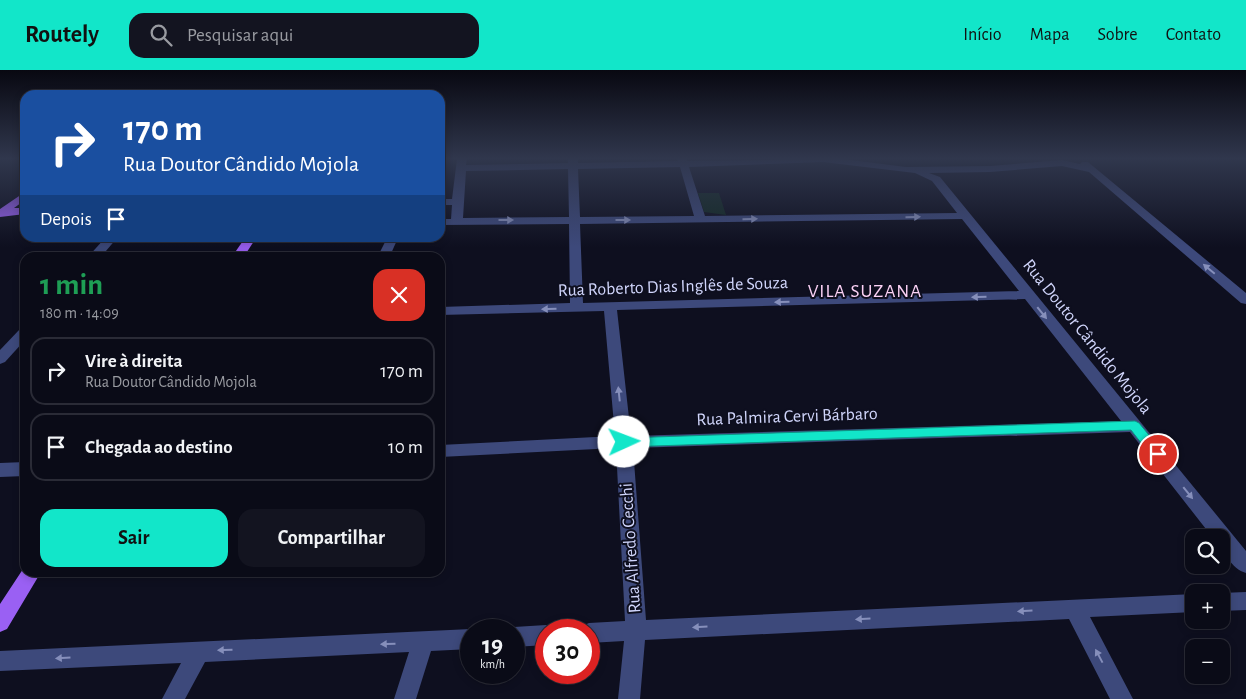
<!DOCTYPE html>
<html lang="pt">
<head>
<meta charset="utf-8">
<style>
  body { margin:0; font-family:"Alegreya Sans",sans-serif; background:#131420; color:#f1f3f6; height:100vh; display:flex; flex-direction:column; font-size:19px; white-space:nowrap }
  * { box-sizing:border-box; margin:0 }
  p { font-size:16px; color:#999ba1 }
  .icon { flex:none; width:28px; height:28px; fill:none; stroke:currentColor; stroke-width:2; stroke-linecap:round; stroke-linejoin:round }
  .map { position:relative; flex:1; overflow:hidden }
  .side { position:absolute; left:20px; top:182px; width:425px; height:325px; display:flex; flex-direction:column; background:#0a0b17; border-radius:15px; box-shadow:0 2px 8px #0003,0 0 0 1px #2a2b36 }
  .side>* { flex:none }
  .guide { position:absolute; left:20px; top:20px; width:425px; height:152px; border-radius:15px; box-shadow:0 2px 8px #0003,0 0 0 1px #2a2b36; background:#1a4fa0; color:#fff; overflow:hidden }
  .tools { position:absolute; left:1185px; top:459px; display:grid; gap:10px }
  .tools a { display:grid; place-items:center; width:45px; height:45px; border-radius:10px; background:#0a0b17; box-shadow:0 2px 8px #0003,0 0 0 1px #2a2b36; font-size:25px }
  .speed { position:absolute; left:460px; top:549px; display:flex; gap:10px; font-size:25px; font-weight:700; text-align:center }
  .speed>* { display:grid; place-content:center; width:65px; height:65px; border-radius:50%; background:#0a0b17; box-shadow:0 2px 8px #0003,0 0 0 1px #2a2b36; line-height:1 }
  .speed small { font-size:12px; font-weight:400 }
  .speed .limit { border:8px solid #d22; background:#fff; color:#111 }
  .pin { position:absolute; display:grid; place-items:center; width:42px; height:42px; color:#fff; margin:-21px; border:2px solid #fff; border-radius:50%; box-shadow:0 1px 5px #0007 }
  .me { position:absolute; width:55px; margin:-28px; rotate:88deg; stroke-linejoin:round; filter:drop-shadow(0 0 4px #0008) }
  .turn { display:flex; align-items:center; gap:18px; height:105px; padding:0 20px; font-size:22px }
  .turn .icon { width:65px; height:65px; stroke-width:2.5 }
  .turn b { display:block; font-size:35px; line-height:42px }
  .then { display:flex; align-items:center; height:48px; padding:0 20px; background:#0003; gap:10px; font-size:19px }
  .round { display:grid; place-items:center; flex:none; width:52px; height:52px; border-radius:15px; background:#131420 }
  .head { display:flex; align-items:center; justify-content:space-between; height:85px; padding:0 20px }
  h1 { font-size:30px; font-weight:700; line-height:38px; color:#1e9e55 }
  .primary-button { display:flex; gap:10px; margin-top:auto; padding:10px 20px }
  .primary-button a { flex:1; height:58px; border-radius:15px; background:#12e6c9; color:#111; font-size:20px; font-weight:700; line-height:58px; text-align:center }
  .primary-button a+a { background:#131420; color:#f1f3f6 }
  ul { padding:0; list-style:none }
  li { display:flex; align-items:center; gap:15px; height:68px; margin:0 10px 8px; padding:0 10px; border:2px solid #2a2b36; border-radius:15px }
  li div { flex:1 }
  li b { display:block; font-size:19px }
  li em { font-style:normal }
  header { display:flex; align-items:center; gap:30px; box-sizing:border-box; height:70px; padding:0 25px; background:#12e6c9; color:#111 }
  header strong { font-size:24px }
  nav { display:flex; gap:28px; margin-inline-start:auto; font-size:18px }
  .search { width:350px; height:45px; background:#131420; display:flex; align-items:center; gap:12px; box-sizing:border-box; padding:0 18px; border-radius:15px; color:#999ba1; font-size:19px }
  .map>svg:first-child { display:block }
  .green { fill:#122923 }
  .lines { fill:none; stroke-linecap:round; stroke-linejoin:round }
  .minor { fill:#3d497b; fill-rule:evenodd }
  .major { fill:#9a60f3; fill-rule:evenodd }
  .oneway { fill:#868fbb }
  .route { fill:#12e6c9; stroke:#0c9683 }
  .labels { text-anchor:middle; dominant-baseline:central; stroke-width:4; stroke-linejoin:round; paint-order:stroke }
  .street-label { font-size:18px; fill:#d0d5fb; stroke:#0e0f1f }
  .neighbourhood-label { font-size:19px; letter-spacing:1px; fill:#fcd2f6; stroke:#0e0f1f }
</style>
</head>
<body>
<header>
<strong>Routely</strong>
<div class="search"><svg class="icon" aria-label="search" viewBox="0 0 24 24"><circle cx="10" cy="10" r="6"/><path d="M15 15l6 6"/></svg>Pesquisar aqui</div>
<nav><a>Início</a><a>Mapa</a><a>Sobre</a><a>Contato</a></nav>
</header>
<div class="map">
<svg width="1246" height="629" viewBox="0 0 1246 629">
  <rect width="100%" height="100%" fill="#0e0f1f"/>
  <polygon class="green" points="698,123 719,123 726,145 704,142"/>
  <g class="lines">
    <g class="minor">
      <path d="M 457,89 L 467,89 L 466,95 L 568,93 L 568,89 L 578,89 L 578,93 L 678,91 L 677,89 L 687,89 L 687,91 L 843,89 L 906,97 L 990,96 L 1062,90 L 1080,94 L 1082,92 L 1088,92 L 1246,223 L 1246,234 L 1241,233 L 1089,102 L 1062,96 L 990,102 L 929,103 L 940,107 L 1246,481 L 1246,503 C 1232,499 1221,481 1221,468 L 1213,468 L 1130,362 L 633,378 L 646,550 L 1194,524 L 1194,542 L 1090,547 L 1133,629 L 1110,629 L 1069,549 L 645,570 L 640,629 L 618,629 L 624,571 L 589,573 L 589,560 L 580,560 L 582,556 L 589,553 L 625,551 L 616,378 L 440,387 L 440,375 L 615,366 L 604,241 L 440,245 L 440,237 L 570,233 L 569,154 L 440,155 L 440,149 L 451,149 L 452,135 L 440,135 L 440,129 L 452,129 ZM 823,92 L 915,103 L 932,111 L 957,143 L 705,146 L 689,97 ZM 680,97 L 694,146 L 580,147 L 578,99 ZM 568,99 L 569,147 L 463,148 L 466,101 ZM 962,149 L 1019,221 L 583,233 L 580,154 ZM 1025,229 L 1121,351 L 631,366 L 617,240 Z"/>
      <polygon points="105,168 117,168 100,188 87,188"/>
      <polygon points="387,168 398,168 389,188 377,188"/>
      <polygon points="25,258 25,270 5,292 0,294 0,280 20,259"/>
      <polygon points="25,392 25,406 0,407 0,393"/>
      <polygon points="1246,522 1246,540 1221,541 1221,523"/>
      <polygon points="546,555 554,560 546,560 546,575 514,577 514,560 507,560 514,557"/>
      <polygon points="471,559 474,560 471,560 471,579 431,581 416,629 394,629 409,582 205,592 185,629 162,629 181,593 0,601 0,581"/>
    </g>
    <g class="major">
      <polygon points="25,122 25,130 14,138 25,138 25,144 0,147 0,139"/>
      <polygon points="245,168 256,168 243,188 231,188"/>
      <polygon points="25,496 25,502 41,502 7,559 0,562 0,534"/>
    </g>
  </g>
  <defs><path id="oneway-solid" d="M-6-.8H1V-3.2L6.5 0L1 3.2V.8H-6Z" transform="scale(1.25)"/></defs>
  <g class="oneway">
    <use href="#oneway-solid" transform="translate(913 147) rotate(-1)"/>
    <use href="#oneway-solid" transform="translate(750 149) rotate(-1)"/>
    <use href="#oneway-solid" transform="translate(506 150)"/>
    <use href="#oneway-solid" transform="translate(623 150)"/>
    <use href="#oneway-solid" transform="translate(1209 199) rotate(-140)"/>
    <use href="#oneway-solid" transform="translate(979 227) rotate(178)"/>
    <use href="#oneway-solid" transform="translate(782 232) rotate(178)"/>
    <use href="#oneway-solid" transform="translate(549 239) rotate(179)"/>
    <use href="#oneway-solid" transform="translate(1042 243) rotate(51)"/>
    <use href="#oneway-solid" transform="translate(619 324) rotate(-96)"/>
    <use href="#oneway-solid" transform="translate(1188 423) rotate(51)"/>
    <use href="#oneway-solid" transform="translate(1025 541) rotate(177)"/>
    <use href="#oneway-solid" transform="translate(863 549) rotate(177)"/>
    <use href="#oneway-solid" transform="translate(700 557) rotate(177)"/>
    <use href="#oneway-solid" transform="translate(388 574) rotate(178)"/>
    <use href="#oneway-solid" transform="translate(225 580) rotate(178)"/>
    <use href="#oneway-solid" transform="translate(1099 586) rotate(-118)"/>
    <use href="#oneway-solid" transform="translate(63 588) rotate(177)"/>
  </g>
  <linearGradient id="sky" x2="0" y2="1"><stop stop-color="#080811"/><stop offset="0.5" stop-color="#30374d"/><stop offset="1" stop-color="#30374d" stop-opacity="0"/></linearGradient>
  <rect width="1246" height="177" fill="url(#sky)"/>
  <polygon class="route" points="1135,351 1139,353 1162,381 1164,384 1162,388 1153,388 1131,360 624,377 619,375 618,372 619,369 624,368"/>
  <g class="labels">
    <g class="street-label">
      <text transform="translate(673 217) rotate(-2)">Rua Roberto Dias Inglês de Souza</text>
      <text transform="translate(1087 267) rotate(51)">Rua Doutor Cândido Mojola</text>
      <text transform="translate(787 347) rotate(-2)">Rua Palmira Cervi Bárbaro</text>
      <text transform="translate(631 478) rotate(-94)">Rua Alfredo Cecchi</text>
    </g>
    <g class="neighbourhood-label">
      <text x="865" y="221">VILA SUZANA</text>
    </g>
  </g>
</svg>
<div class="tools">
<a><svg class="icon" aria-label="search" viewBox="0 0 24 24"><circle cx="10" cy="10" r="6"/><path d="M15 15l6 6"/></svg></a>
<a>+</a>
<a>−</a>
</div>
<div class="speed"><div>19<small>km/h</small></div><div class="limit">30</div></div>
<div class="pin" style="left:1158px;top:384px;background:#d93025"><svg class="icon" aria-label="arrive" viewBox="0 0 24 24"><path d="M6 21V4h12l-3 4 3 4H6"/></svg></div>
<svg class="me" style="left:624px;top:372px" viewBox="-20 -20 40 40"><circle r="19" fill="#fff"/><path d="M0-13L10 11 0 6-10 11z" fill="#12e6c9"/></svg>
<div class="guide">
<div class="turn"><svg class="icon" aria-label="right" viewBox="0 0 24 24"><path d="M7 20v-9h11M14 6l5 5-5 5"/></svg><div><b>170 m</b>Rua Doutor Cândido Mojola</div></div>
<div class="then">Depois<svg class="icon" aria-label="arrive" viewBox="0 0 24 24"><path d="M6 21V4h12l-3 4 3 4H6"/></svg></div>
</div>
<section class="side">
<div class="head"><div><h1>1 min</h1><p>180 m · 14:09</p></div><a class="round" style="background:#d93025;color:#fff"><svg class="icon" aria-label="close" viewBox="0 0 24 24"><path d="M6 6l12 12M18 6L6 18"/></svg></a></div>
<ul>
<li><svg class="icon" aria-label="right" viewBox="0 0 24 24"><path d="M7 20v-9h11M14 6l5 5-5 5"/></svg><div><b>Vire à direita</b><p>Rua Doutor Cândido Mojola</p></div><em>170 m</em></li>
<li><svg class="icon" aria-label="arrive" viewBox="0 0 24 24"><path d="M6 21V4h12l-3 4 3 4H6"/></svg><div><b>Chegada ao destino</b></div><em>10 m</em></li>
</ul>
<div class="primary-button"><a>Sair</a><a>Compartilhar</a></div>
</section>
</div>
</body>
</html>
